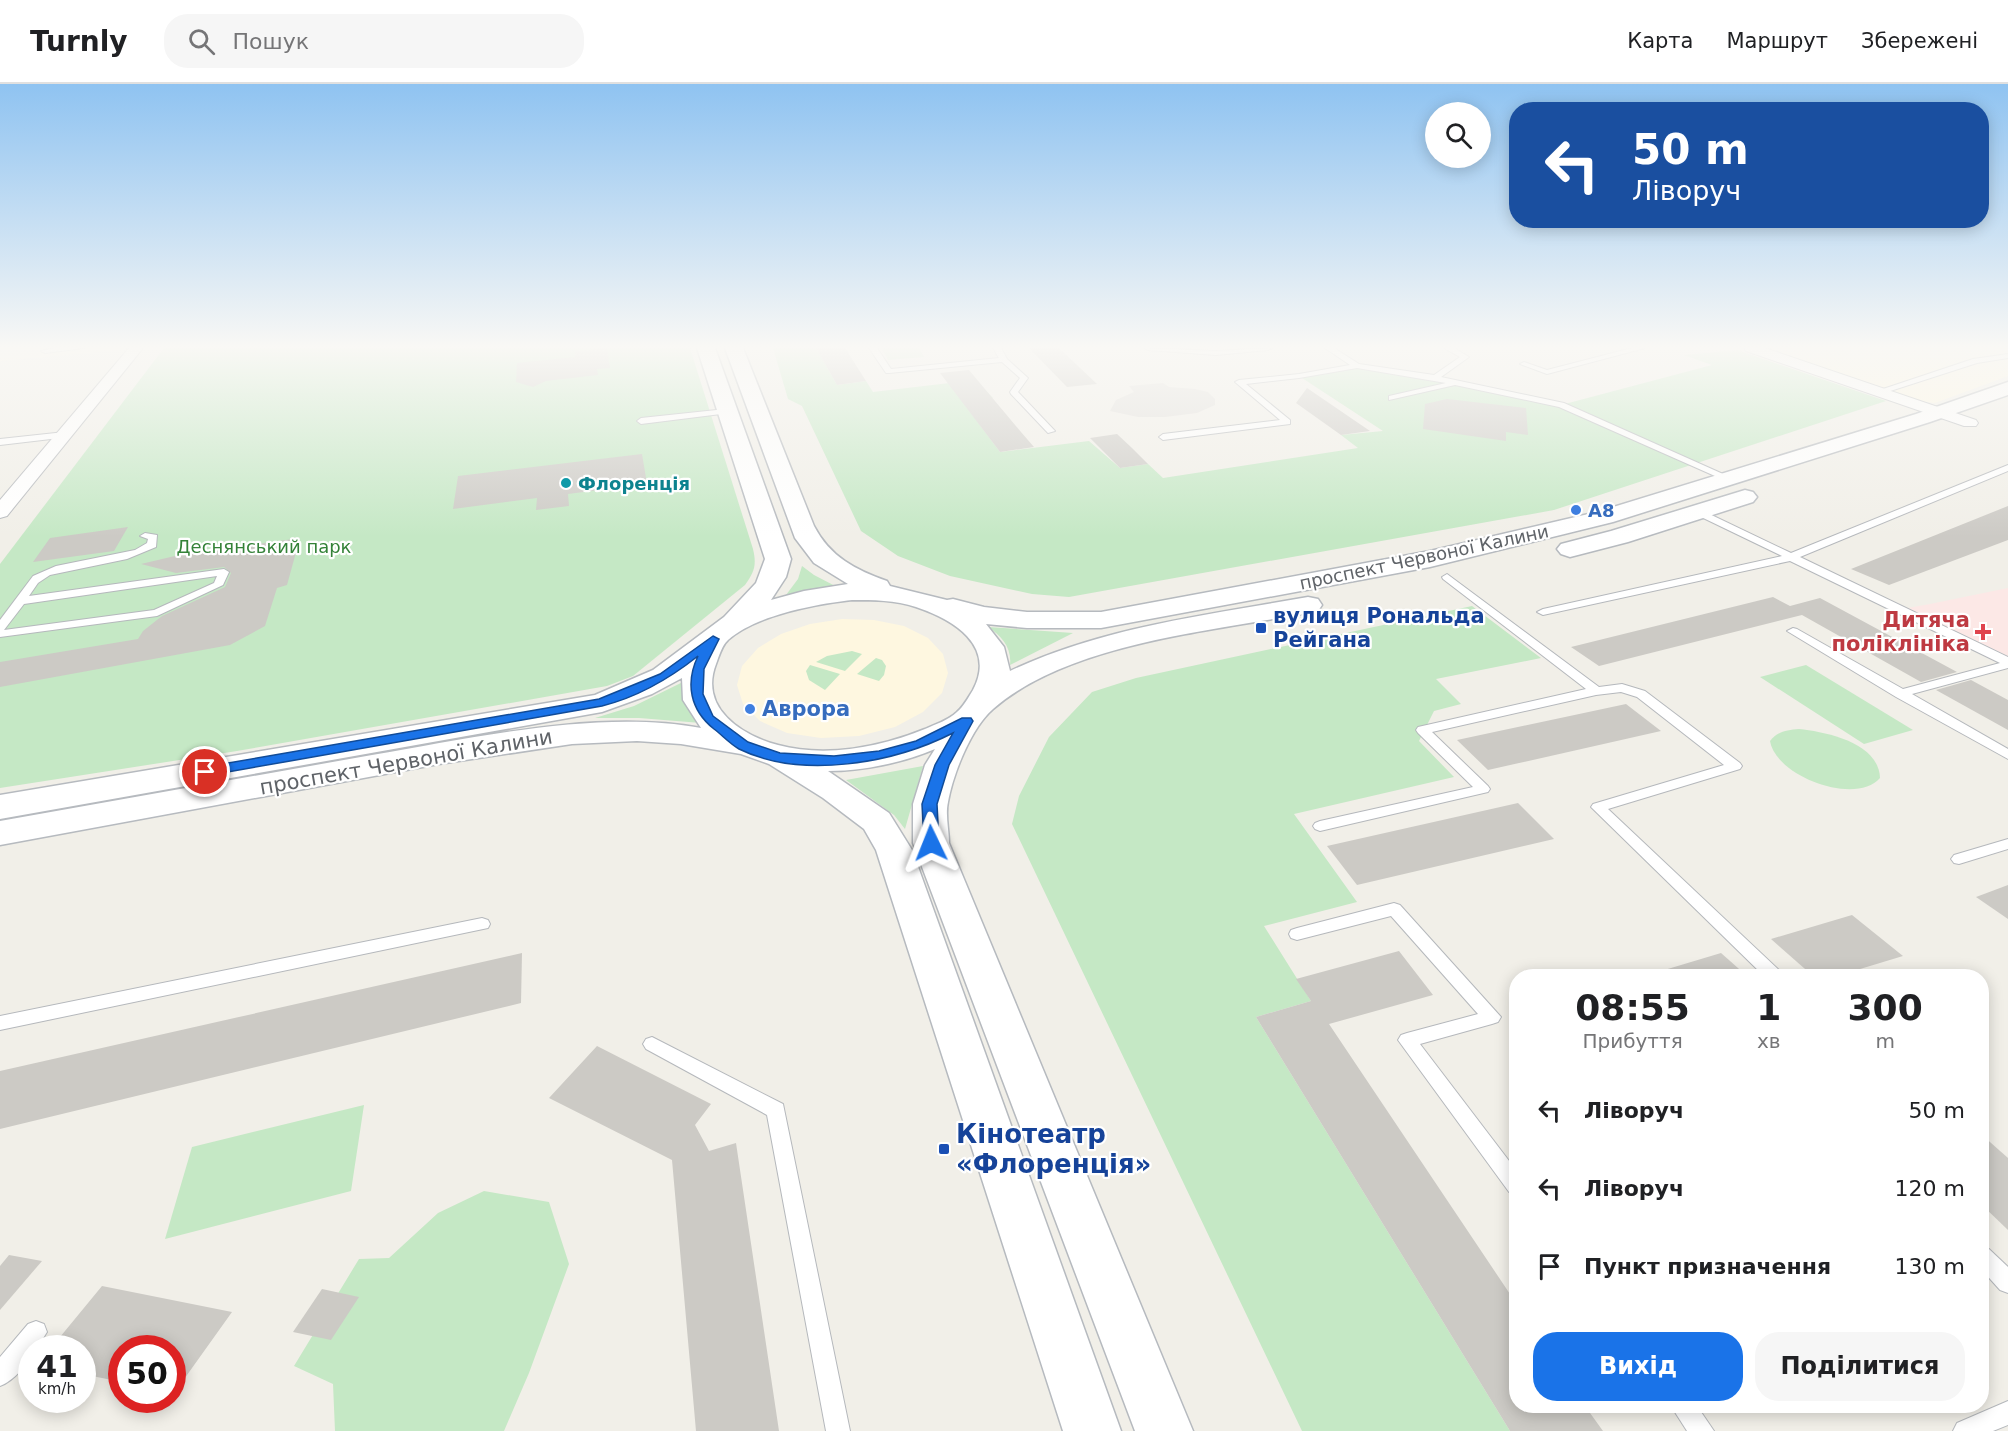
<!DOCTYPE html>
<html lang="uk">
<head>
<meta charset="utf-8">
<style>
  body { margin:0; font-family:"DejaVu Sans",sans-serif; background:#f6f6f6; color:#202124; height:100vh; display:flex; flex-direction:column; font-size:22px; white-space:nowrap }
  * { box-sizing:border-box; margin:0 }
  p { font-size:20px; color:#757577 }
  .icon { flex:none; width:33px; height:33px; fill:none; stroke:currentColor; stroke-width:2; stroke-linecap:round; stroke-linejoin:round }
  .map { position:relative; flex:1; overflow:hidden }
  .panel { position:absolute; left:1509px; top:885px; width:480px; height:444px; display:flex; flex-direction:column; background:#fff; border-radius:24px; box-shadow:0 3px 15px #0003 }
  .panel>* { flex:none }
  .top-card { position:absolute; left:1509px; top:18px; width:480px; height:126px; border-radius:24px; box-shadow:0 3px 15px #0003; background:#1a4fa0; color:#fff; overflow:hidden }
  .tools { position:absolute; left:1425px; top:18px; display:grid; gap:12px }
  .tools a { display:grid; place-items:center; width:66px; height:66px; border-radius:50%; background:#fff; box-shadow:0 3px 15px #0003; font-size:30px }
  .speed { position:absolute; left:18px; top:1251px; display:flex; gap:12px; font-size:30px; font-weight:700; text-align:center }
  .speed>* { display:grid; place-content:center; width:78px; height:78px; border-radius:50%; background:#fff; box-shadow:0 3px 15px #0003; line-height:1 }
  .speed small { font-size:15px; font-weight:400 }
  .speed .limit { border:9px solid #d22; background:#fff; color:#111 }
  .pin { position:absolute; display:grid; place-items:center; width:51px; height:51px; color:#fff; margin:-26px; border:3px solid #fff; border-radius:50%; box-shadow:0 2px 6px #0007 }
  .me { position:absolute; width:66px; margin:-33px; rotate:358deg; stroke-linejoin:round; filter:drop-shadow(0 0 4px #0008) }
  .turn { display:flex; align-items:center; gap:21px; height:126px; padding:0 24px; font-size:27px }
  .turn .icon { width:78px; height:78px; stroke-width:2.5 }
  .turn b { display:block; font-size:42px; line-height:51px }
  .eta { display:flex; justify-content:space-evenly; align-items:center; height:102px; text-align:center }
  .eta b { font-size:36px; font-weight:800; line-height:42px }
  .primary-button { display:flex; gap:12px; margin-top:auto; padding:12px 24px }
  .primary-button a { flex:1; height:69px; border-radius:24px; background:#1a73e8; color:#fff; font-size:24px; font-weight:800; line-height:69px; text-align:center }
  .primary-button a+a { background:#f6f6f6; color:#202124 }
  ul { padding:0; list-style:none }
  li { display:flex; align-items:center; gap:18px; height:78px; padding:0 24px }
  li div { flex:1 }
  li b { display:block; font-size:22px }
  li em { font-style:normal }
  header { display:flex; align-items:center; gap:36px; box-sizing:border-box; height:84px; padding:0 30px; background:#fff; border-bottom:2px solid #e0e0e0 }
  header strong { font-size:28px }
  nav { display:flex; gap:33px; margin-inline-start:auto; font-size:21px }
  .search { width:420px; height:54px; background:#f6f6f6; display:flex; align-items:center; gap:15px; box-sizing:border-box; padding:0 21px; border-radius:24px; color:#757577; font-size:22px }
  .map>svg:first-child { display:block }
  .commercial { fill:#fef7e0 }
  .industrial { fill:#e0deda }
  .medical { fill:#fce8e6 }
  .green { fill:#c5e8c5 }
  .building { fill:#cccac5 }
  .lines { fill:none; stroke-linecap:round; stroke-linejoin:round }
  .lane-casing { stroke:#b5b8bc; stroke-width:2 }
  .street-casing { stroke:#b5b8bc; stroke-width:2 }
  .secondary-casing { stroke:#b6babf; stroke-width:3 }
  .lane { fill:#fff; fill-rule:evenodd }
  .street { fill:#fff; fill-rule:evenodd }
  .secondary { fill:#fff; fill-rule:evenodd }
  .route { fill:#1a73e8; stroke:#114b97; stroke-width:1.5 }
  .culture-dot { fill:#0f9aa8; stroke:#fff; stroke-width:2 }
  .shop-dot { fill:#3f7fe0; stroke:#fff; stroke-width:2 }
  .transit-dot { fill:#1a4fb4; stroke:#fff; stroke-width:2 }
  .health-dot { fill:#e0444e; stroke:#fff; stroke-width:2 }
  .labels { text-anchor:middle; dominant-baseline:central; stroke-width:4.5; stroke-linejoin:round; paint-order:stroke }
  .far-culture-label { font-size:18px; font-weight:bold; fill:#0d838f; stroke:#fff; text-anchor:start }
  .far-shop-label { font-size:18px; font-weight:bold; fill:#366cbe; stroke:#fff; text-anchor:start }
  .far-park-label { font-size:18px; fill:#348238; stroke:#fff }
  .far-street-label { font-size:18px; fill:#5f6368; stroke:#fff }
  .transit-label { font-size:21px; font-weight:bold; fill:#164399; stroke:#fff; text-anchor:start }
  .health-label { font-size:21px; font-weight:bold; fill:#be3a42; stroke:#fff; text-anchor:end }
  .shop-label { font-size:21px; font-weight:bold; fill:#366cbe; stroke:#fff; text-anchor:start }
  .street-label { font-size:21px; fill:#5f6368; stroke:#fff }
  .near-transit-label { font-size:26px; font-weight:bold; fill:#164399; stroke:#fff; text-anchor:start }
</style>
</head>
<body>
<header>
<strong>Turnly</strong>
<div class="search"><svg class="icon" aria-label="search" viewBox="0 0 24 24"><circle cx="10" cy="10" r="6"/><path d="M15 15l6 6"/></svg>Пошук</div>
<nav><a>Карта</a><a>Маршрут</a><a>Збережені</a></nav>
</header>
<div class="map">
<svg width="2008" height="1347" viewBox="0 0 2008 1347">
  <rect width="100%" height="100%" fill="#f1efe8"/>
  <g class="commercial">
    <polygon points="0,264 124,264 122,266 0,277"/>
    <polygon points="1756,264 2008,264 2008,292 1935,319 1909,316"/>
    <polygon points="842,535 874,536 904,542 928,554 943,570 948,589 942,609 923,628 895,643 859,652 821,654 787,649 760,637 743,620 737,601 742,582 758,564 781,550 810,540"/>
  </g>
  <polygon class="industrial" points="1163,299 1169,303 1195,305 1208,308 1215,315 1215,321 1197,329 1165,333 1138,333 1110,327 1116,316 1134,308 1129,302"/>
  <polygon class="medical" points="2008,504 2008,572 1908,524 1930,520"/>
  <g class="green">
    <path d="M 164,264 L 690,264 L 753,465 C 757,482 754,488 745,501 L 633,592 L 607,602 L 237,667 L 0,704 L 0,480 Z"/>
    <polygon points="773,264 816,264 837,301 866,297 873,308 975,296 993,314 962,317 1000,368 1089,357 1120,384 1148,380 1163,394 1358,364 1341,351 1383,347 1299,292 1357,282 1561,321 1712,281 1684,271 1737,266 1886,317 1554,426 1069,513 1032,510 950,492 898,472 861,447 802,322 788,315"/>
    <polygon points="882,264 919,264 924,273 888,276"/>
    <polygon points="802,482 814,491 841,505 783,515 798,495"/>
    <polygon points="1472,522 1541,574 1436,595 1461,620 1434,627 1419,657 1454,693 1294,730 1357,818 1264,842 1311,917 1256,933 1510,1347 1302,1347 1012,740 1019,712 1049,653 1092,608 1136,594"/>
    <path d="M 988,543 L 1073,549 L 1010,581 C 1012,564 1002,552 988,543 Z"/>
    <polygon points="852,567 862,570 845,587 816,578 827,572"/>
    <polygon points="876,574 882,576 886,582 884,591 879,597 857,590"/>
    <polygon points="810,581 840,590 825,606 809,596 806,587"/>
    <polygon points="1806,581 1913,646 1864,660 1760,593"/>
    <path d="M 687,596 C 681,614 689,626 701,639 L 639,634 L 595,634 L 634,622 Z"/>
    <path d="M 1799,645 C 1827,648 1879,659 1880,694 C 1856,722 1776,693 1770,657 C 1778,647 1787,646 1799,645 Z"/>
    <polygon points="923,682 905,745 894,731 846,696"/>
    <polygon points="364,1021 351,1107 165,1155 192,1063"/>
    <polygon points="484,1107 549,1118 569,1180 529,1289 504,1347 335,1347 333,1300 294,1282 359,1175 389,1174 438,1129"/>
  </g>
  <g class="building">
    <polygon points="607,264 610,284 597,285 598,291 546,297 533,303 516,298 517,279 575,273 575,267"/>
    <polygon points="816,264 845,264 866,297 837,301"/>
    <polygon points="1029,264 1059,264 1097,300 1067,303"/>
    <polygon points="969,286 1021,348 1034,363 1000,368 940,289"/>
    <polygon points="1307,304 1370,347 1341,351 1296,319"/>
    <polygon points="1447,315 1526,324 1528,351 1506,348 1506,357 1423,345 1425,320"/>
    <polygon points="1117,350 1132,364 1148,380 1120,384 1090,354"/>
    <polygon points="642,370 647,400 568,410 569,422 536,426 537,414 453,425 458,392"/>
    <polygon points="2008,422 2008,456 1889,501 1851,485"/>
    <polygon points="128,443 114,467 33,478 50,454"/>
    <polygon points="300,454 287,501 277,504 265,542 230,561 0,603 0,578 138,555 143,547 162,532 225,503 231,489 224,483 176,489 141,480 179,471"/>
    <polygon points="1773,513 1790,522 1820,514 1957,588 1921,598 1802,531 1599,582 1571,563"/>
    <polygon points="1971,596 2008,616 2008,646 1936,606"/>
    <polygon points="1626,620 1661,647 1488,686 1457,656"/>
    <polygon points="1518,719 1554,755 1357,801 1327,762"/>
    <polygon points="2008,801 2008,835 1976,813"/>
    <polygon points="1852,831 1903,872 1837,892 1813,892 1771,855"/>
    <polygon points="1399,867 1433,911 1329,940 1516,1219 1516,1322 1585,1322 1603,1347 1510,1347 1256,933 1311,917 1296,895"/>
    <polygon points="522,869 521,919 0,1045 0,987"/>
    <polygon points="1721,869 1747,892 1662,892 1661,887"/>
    <polygon points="597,962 711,1020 695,1041 709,1067 736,1059 779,1347 696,1347 672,1076 549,1014"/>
    <polygon points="1982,1051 2008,1074 2008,1146 1982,1121"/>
    <polygon points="9,1171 42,1177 0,1226 0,1182"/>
    <polygon points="102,1202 232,1228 172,1312 172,1264 122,1264 122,1298 82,1290 82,1264 51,1264"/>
    <polygon points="322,1205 359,1213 331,1256 293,1248"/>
  </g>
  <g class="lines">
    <g class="lane-casing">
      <g id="lane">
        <polygon points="54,264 84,264 45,269 41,267"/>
        <polygon points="869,264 877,264 891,285 999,274 993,264 1001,264 1007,275 1028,294 1018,308 1055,347 1048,349 1011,310 1010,308 1020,294 1002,278 889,289 886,289"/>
        <polygon points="1144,264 1216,267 1272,264 1268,266 1216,271 1148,266"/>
        <polygon points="1325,264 1334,264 1359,280 1434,291 1460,273 1444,264 1454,264 1469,273 1441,293 1564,319 1732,394 1724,396 1559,323 1455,301 1389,316 1389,312 1446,299 1357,284 1299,294 1246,300 1290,336 1290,340 1163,356 1159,353 1163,350 1280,336 1235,298 1239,296 1299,290 1350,281"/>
        <polygon points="1632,264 1645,264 1547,290 1520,280 1524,278 1547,286"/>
        <polygon points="2008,270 2008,274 1977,279 1881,310 1874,308 1973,275"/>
        <polygon points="726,325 729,325 729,329 641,340 637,337 641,334"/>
        <polygon points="65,348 68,349 68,353 0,361 0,355"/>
        <polygon points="2008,381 2008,387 1800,473 2008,573 2008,584 1912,610 2008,665 2008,675 1896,613 1787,547 1793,544 1797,545 1903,605 2000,579 1790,477 1543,531 1537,528 1543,525 1782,472 1695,430 1695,426 1701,426 1791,469"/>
        <path d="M 145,449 L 157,451 L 156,463 L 127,475 L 50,491 L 38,499 L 29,512 L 224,485 L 229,488 L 223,501 L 157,532 L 0,553 L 0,536 L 33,492 L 56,482 L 135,466 L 147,459 L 148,455 L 140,452 ZM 217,492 L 214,499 L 154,526 L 4,546 L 24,520 Z"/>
        <polygon points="1447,490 1599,603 1622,600 1645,607 1740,679 1742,682 1740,685 1608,725 1780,887 1782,892 1764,892 1591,723 1593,720 1724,681 1637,613 1621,608 1596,611 1432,648 1488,702 1490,705 1488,708 1320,747 1315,745 1313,742 1315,739 1320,737 1473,703 1418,649 1416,646 1418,643 1586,605 1443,495 1442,493"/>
        <polygon points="2008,755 2008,765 1959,780 1954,779 1951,775 1954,771"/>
        <polygon points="1394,819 1400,821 1501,933 1498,938 1492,940 1420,960 1516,1086 1516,1110 1509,1108 1398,956 1401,951 1407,949 1478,930 1391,832 1297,856 1291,854 1289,850 1291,846 1297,844"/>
        <polygon points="482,834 488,836 490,840 488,844 0,946 0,932"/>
        <polygon points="652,953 783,1020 850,1347 826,1347 767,1031 646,965 643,960 646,955"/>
        <polygon points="1982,1162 1989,1165 2008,1183 2008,1209 2000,1206 1982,1186"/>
        <path d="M 36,1237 L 44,1240 L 47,1248 L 37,1264 L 32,1264 C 32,1278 12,1298 0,1302 L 0,1273 L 28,1240 Z"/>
        <polygon points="2008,1317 2008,1341 1993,1347 1953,1347 1957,1339"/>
        <polygon points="1671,1322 1697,1322 1714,1347 1687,1347"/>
      </g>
    </g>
    <g class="street-casing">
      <g id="street">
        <polygon points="129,264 143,264 7,432 0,434 0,416"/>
        <polygon points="1744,264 1765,264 1976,336 1978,339 1976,342 1964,342 1746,267"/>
      </g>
    </g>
    <g class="secondary-casing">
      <g id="secondary">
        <path d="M 697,264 L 715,264 L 791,475 L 786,493 L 771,516 L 804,507 L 848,500 L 814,479 L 795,454 L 725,264 L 743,264 L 814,442 C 830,473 856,486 887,497 L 890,502 L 947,516 L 953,515 L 984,523 L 1027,528 L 1101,528 L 1430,467 L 1597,428 L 1916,330 L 2008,298 L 2008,311 L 1930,338 L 1613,438 L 1430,483 L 1101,544 L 1027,544 L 986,540 L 1004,563 L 1010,587 C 1103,543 1207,531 1308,513 L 1318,515 L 1322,521 L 1318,527 L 1308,529 C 1212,547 1069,559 993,625 C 971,644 953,690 948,718 C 945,731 949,746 949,759 L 1193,1347 L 1135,1347 L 913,759 L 913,720 L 925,681 L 935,665 C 902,679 863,687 828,687 L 889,729 L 912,766 L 1121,1347 L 1063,1347 L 876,766 L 864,745 L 823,714 L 769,680 L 741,670 L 681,660 L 637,657 L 572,660 L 439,680 L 0,761 L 0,737 C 124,715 248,693 372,671 C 474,654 599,625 701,644 L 683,616 L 682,594 L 652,610 L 602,628 L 0,735 L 0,711 L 595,611 L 653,586 L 724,533 L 756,499 L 765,475 ZM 852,516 C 873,516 895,516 916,523 C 952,535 997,561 973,606 C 968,614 964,622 957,628 C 949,636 936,640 925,645 C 881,663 826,674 778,661 C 741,651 699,624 716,580 C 719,572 722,561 728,556 C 756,531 817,520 852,516 Z"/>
        <polygon points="1745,406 1753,408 1757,413 1753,418 1628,458 1570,473 1561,470 1557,465 1561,460 1611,447"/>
      </g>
    </g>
    <use href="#lane" class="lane"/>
    <use href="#street" class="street"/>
    <use href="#secondary" class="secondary"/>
  </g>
  <linearGradient id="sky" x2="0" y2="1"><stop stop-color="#8fc3f1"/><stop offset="0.58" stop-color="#f9f8f5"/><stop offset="1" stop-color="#f9f8f5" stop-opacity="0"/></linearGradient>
  <rect width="2008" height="453" fill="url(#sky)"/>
  <path class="route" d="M 713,552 L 719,555 L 704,585 L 703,610 L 713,632 L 748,658 L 780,669 L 834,672 L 879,667 L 916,657 L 962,634 L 971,634 L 973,637 L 949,681 L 937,720 L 939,759 L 936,762 L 926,762 L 924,759 L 922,720 L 935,681 L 953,649 C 894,679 802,696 739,665 C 730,660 722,651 714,645 C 690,626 685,599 698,572 C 669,595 638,613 602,622 L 205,692 L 198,688 L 205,683 L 599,615 L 660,590 Z"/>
  <circle class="culture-dot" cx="566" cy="399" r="6"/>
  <g class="shop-dot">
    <circle cx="1576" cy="426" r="6"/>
    <circle cx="750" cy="625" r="6"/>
  </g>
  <g class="transit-dot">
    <rect x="1255" y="538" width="12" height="12" rx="3"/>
    <rect x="938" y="1059" width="12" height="12" rx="3"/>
  </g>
  <path class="health-dot" d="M1980 539h6v6h6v6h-6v6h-6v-6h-6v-6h6z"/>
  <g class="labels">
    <g class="far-culture-label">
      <text x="578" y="399">Флоренція</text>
    </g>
    <g class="far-shop-label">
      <text x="1588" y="426">А8</text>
    </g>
    <g class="far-park-label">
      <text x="264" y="462">Деснянський парк</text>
    </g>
    <g class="far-street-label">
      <text transform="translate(1424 473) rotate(-12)">проспект Червоної Калини</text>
    </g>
    <g class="transit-label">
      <text x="1273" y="532">вулиця Рональда<tspan x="1273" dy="24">Рейгана</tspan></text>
    </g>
    <g class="health-label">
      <text x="1970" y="536">Дитяча<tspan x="1970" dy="24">поліклініка</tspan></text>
    </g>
    <g class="shop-label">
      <text x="762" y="625">Аврора</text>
    </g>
    <g class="street-label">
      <text transform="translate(406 678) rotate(-10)">проспект Червоної Калини</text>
    </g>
    <g class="near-transit-label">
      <text x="956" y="1050">Кінотеатр<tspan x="956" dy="30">«Флоренція»</tspan></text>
    </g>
  </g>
</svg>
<div class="tools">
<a><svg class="icon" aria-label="search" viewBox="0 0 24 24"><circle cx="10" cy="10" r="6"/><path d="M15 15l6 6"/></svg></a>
</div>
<div class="speed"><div>41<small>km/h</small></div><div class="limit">50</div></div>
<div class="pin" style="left:205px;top:688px;background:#d93025"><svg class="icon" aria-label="arrive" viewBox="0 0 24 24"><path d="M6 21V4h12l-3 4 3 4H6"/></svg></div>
<svg class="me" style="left:931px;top:759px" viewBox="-20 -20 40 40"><path d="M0-17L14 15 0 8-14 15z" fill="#1a73e8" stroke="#fff" stroke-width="4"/></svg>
<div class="top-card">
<div class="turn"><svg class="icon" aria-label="left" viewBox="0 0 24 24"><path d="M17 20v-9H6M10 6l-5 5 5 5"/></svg><div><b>50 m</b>Ліворуч</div></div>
</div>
<section class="panel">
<div class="eta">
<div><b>08:55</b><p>Прибуття</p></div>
<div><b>1</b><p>хв</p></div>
<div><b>300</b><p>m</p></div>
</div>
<ul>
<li><svg class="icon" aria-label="left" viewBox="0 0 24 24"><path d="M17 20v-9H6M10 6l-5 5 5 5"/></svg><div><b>Ліворуч</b></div><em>50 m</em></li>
<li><svg class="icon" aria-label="left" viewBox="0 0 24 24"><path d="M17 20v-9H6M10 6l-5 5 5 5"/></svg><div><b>Ліворуч</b></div><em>120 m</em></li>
<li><svg class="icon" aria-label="arrive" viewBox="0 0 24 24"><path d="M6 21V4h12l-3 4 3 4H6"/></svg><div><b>Пункт призначення</b></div><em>130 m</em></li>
</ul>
<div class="primary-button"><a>Вихід</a><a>Поділитися</a></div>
</section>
</div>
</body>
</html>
